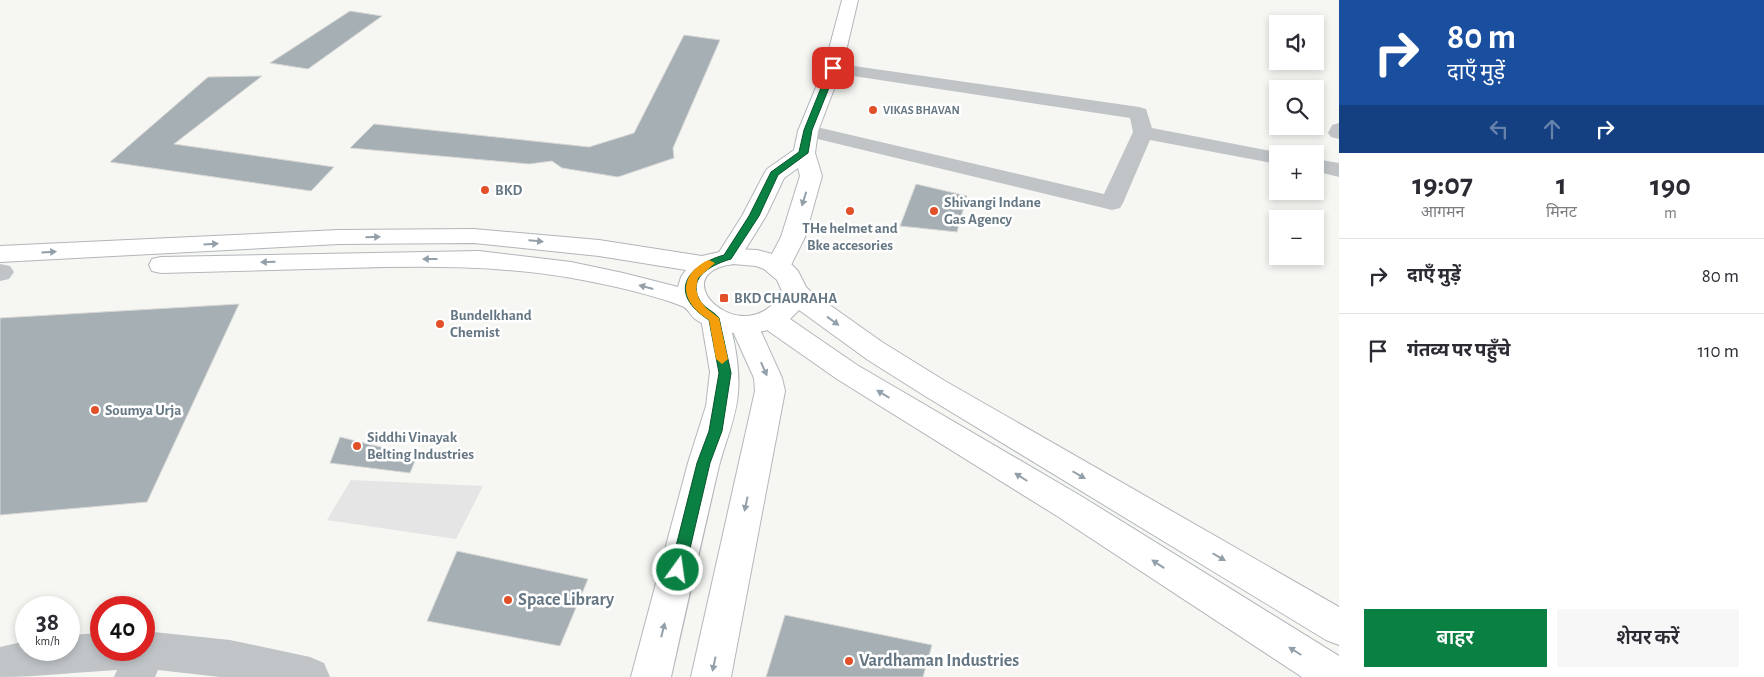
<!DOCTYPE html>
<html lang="hi">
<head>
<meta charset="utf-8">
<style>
  body { margin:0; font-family:"Alegreya Sans","Noto Sans Devanagari",sans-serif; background:#f7f7f7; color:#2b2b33; height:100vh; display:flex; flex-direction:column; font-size:19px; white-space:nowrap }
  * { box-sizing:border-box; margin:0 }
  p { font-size:16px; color:#7c7c81 }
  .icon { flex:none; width:28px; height:28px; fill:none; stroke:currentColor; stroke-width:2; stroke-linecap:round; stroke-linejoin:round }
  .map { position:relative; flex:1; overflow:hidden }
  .side { display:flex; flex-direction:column; background:#fff; width:425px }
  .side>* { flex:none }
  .guide { background:#1a4fa0; color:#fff; overflow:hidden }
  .tools { position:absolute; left:1269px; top:15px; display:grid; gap:10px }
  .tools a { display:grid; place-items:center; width:55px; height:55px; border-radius:0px; background:#fff; box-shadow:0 2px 8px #0003; font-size:25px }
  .speed { position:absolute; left:15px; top:596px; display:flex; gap:10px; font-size:25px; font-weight:700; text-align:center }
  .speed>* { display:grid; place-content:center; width:65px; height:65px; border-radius:50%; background:#fff; box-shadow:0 2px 8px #0003; line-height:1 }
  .speed small { font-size:12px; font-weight:400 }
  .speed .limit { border:8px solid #d22; background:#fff; color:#111 }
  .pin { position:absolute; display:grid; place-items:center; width:42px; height:42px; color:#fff; margin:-21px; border-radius:10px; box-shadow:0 2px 8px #0006 }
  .me { position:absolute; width:55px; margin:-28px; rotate:14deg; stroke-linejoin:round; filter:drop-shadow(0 0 4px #0008) }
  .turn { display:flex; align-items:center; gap:18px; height:105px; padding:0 25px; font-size:22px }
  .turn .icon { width:65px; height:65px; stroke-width:2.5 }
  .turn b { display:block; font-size:35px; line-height:42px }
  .lanes { display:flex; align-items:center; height:48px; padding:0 25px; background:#0003; justify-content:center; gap:25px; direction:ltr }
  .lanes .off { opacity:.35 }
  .eta { display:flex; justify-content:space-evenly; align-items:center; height:85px; text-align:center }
  .eta b { font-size:30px; font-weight:600; line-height:35px }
  .cta { display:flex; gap:10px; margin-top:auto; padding:10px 25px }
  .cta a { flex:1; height:58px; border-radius:0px; background:#0b8043; color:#fff; font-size:20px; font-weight:600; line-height:58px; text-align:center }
  .cta a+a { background:#f7f7f7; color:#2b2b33 }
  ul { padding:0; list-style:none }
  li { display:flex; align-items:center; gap:15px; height:75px; padding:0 25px; border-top:1px solid #e1e1e2 }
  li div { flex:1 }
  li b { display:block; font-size:19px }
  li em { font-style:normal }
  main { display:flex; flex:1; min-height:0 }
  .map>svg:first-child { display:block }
  .built { fill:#e4e5e4 }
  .building { fill:#a6afb4; stroke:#d8d8d6 }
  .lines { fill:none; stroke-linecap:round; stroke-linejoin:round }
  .secondary-casing { stroke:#b2b8bc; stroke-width:2 }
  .primary-casing { stroke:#b1b6ba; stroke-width:2 }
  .street { fill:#c0c4c7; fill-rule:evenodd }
  .secondary { fill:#fff; fill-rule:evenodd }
  .primary { fill:#fff; fill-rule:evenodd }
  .oneway { fill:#94a0a9 }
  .route { fill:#0b8043; stroke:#07532c }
  .slow { fill:#f59e0b }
  .poi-dot { fill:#e15028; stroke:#fff; stroke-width:2 }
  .labels { text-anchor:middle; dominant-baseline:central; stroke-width:5; stroke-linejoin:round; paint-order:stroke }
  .far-poi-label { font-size:12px; font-weight:bold; fill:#667784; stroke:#fff; text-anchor:start }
  .poi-label { font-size:15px; font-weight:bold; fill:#667784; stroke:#fff; text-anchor:start }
  .near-poi-label { font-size:18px; font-weight:bold; fill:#667784; stroke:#fff; text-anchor:start }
</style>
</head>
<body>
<main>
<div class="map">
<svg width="1339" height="677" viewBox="0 0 1339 677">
  <rect width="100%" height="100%" fill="#f6f6f3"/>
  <polygon class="built" points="351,480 483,486 456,539 327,520"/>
  <g class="building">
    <polygon points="350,11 382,16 308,69 270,63"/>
    <polygon points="684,35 720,40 673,148 674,158 618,177 562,168 552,161 529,164 350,148 374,124 589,147 634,133"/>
    <polygon points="262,76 174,144 334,167 311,191 110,162 208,77"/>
    <polygon points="916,184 967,196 957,232 900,226"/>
    <polygon points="239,304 147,502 0,515 0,318"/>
    <polygon points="340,437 417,456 410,473 330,463"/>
    <polygon points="457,551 588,579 560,646 427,621"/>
    <polygon points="785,615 932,645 923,677 766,677"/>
  </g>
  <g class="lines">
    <g class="secondary-casing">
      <g id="secondary">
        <polygon points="842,0 858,0 842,68 818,131 815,153 822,176 805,237 787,273 778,275 769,273 765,267 781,237 800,176 798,168 784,178 766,216 737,263 728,265 719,263 716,257 742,216 764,174 767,169 794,150 798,131 824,68"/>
        <path d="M 714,309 L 723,311 C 735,330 740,371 738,393 C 736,420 724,444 718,470 C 702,539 686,608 671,677 L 631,677 L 688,463 L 706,406 L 710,372 L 701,318 L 705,311 Z"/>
        <polygon points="744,316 754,318 758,325 782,378 785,391 731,677 691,677 755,391 754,378 730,325 734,318"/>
      </g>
    </g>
    <g class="primary-casing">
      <path id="primary" d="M 474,229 L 599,240 L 702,256 L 733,249 L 757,250 L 776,255 L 791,264 L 798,271 L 806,287 L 810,291 L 882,342 L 945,381 L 1339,607 L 1339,645 L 1326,640 L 925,396 L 868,360 L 799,310 L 790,319 L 857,365 L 1081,496 L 1339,656 L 1339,677 L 1302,677 L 1057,516 L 837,379 L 767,330 C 745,337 714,333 695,319 C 690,315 688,308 682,306 C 651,294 605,284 572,278 C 497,265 422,266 346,268 C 284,270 223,271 161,273 L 152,271 L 149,265 L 152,259 L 161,257 L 479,251 L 571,262 L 623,273 L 678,287 L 681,277 L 686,270 L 599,256 L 474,243 L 339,244 L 0,262 L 0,246 L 339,230 ZM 733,264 L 756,266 L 764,269 L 777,280 L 782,291 C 748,356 658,275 733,264 Z"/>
    </g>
    <g class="street">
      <polygon points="833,63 1139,107 1146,109 1152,128 1286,154 1278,154 1278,164 1150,140 1123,203 1120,208 1112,210 801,135 798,131 801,127 808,125 1104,194 1133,132 1130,118 827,72 824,68 827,64"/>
      <polygon points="1339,123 1339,139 1331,137 1328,133 1332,125"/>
      <polygon points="1315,159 1339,163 1339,177 1315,171"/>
      <polygon points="0,264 10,266 14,272 9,279 0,281"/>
      <path d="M 144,631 L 230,640 L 310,657 L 324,663 L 330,677 L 220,677 L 158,670 L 155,677 L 114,677 L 117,670 C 78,672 39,677 0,677 L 0,647 L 26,641 L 26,650 L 69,650 L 69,635 L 101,633 L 101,650 L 144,650 Z"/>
    </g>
    <use href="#secondary" class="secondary"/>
    <use href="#primary" class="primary"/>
  </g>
  <defs><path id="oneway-solid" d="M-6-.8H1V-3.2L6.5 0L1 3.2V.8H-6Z" transform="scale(1.25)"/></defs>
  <g class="oneway">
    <use href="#oneway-solid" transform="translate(804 199) rotate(107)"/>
    <use href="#oneway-solid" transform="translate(373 237) rotate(-1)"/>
    <use href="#oneway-solid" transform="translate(536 241) rotate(5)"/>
    <use href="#oneway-solid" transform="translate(211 244) rotate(-3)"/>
    <use href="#oneway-solid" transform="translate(49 252) rotate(-3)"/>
    <use href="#oneway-solid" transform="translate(430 259) rotate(-180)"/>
    <use href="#oneway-solid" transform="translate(268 262) rotate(179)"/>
    <use href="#oneway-solid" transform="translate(646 287) rotate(-165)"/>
    <use href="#oneway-solid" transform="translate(833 321) rotate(36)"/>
    <use href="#oneway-solid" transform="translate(764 369) rotate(66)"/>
    <use href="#oneway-solid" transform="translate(883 394) rotate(-149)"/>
    <use href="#oneway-solid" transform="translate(1079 475) rotate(30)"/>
    <use href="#oneway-solid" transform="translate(1021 477) rotate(-148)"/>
    <use href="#oneway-solid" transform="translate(746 504) rotate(102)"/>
    <use href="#oneway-solid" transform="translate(1219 557) rotate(30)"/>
    <use href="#oneway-solid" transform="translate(1158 564) rotate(-147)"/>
    <use href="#oneway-solid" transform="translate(663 630) rotate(-76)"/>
    <use href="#oneway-solid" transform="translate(1295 651) rotate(-148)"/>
    <use href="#oneway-solid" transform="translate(714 664) rotate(102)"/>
  </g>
  <path class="route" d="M 833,65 L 837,68 L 812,130 L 808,153 L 778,175 L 759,216 L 731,259 C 714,264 687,276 699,299 C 703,308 714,311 719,318 L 731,373 L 722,431 L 710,463 L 685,570 L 683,575 L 678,577 L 672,575 L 670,570 L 697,463 L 709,431 L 719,373 L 709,320 C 668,294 685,266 724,255 L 749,216 L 771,172 L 799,152 L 804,130 L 829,68 Z"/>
  <path class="slow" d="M 709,260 L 715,263 L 698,278 L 696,289 L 699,299 L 706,308 L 719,318 L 728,359 L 722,364 L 716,359 L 709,320 C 691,309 677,290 693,271 C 698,266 703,262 709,260 Z"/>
  <g class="poi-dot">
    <circle cx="873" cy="110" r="5"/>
    <circle cx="485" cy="190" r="5"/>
    <circle cx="850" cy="211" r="5"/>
    <circle cx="934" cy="211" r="5"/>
    <rect x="719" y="293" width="10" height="10" rx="2.5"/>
    <circle cx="440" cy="324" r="5"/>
    <circle cx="95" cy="410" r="5"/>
    <circle cx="357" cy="446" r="5"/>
    <circle cx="508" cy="600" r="5"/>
    <circle cx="849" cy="661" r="5"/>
  </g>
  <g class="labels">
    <g class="far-poi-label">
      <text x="883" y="110">VIKAS BHAVAN</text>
    </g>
    <g class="poi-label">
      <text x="495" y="190">BKD</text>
      <text x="944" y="202">Shivangi Indane<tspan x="944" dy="17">Gas Agency</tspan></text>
      <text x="850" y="228" text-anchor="middle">THe helmet and<tspan x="850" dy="17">Bke accesories</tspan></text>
      <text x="734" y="298">BKD CHAURAHA</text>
      <text x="450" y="315">Bundelkhand<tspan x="450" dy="17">Chemist</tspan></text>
      <text x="105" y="410">Soumya Urja</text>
      <text x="367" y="437">Siddhi Vinayak<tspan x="367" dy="17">Belting Industries</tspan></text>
    </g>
    <g class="near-poi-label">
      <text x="518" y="600">Space Library</text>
      <text x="859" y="661">Vardhaman Industries</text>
    </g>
  </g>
</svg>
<div class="tools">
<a><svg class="icon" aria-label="sound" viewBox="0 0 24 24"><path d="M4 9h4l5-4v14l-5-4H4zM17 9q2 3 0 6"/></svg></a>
<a><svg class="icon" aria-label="search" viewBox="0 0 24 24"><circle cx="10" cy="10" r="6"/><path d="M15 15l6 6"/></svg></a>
<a>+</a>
<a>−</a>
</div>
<div class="speed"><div>38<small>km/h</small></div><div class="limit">40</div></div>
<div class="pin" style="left:833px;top:68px;background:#d93025"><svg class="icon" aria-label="arrive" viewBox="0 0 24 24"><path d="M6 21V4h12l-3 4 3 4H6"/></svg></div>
<svg class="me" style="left:678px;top:570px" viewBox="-20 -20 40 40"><circle r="17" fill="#0b8043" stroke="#fff" stroke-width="3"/><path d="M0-11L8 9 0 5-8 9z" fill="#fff"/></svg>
</div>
<section class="side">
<div class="guide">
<div class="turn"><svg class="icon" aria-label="right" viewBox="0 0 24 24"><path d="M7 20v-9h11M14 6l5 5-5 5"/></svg><div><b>80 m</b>दाएँ मुड़ें</div></div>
<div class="lanes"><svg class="icon off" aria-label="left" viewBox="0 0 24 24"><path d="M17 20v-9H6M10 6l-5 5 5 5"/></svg><svg class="icon off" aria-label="ahead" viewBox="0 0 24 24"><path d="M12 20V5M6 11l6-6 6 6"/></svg><svg class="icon" aria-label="right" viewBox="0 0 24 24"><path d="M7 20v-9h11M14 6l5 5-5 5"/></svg></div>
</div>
<div class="eta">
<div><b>19:07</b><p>आगमन</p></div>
<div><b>1</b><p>मिनट</p></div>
<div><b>190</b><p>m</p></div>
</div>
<ul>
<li><svg class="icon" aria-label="right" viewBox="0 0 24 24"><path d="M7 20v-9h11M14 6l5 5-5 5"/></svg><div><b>दाएँ मुड़ें</b></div><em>80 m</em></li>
<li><svg class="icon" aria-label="arrive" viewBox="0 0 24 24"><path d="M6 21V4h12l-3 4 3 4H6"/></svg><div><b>गंतव्य पर पहुँचे</b></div><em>110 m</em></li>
</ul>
<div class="cta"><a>बाहर</a><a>शेयर करें</a></div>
</section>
</main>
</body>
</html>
